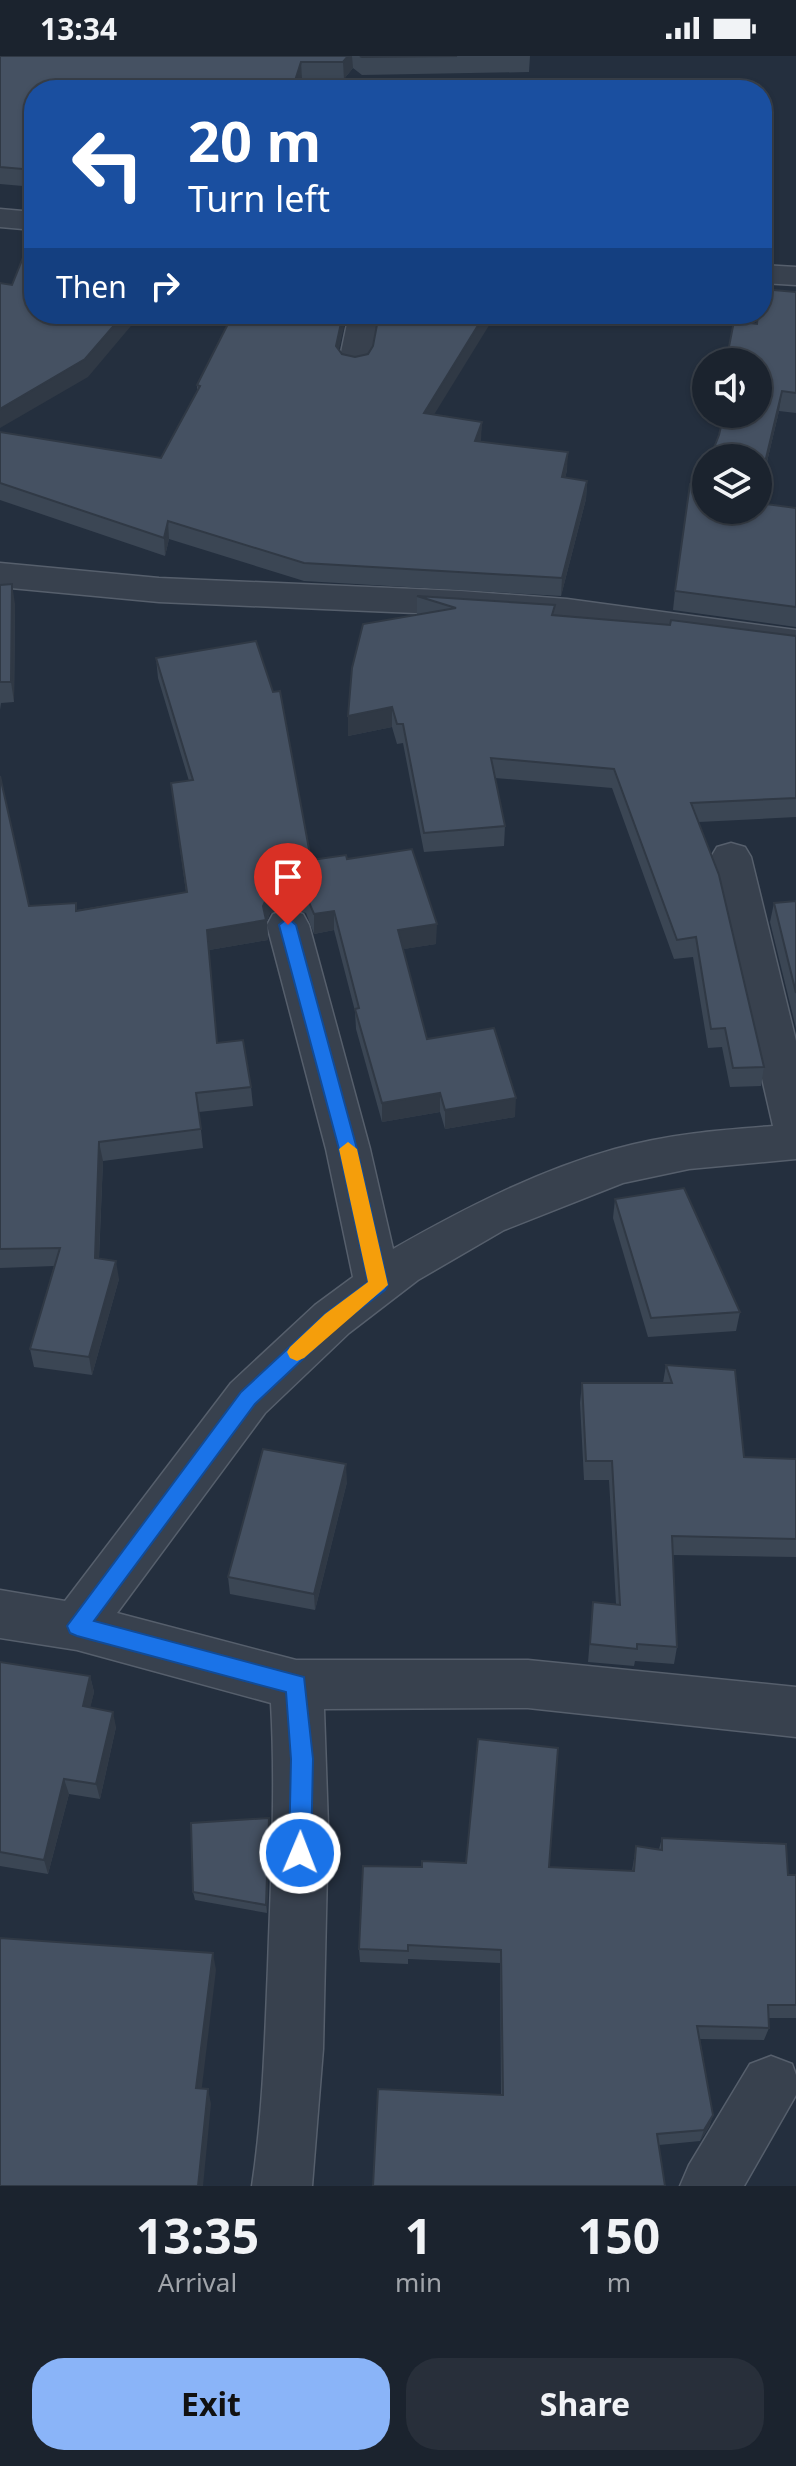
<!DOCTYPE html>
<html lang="en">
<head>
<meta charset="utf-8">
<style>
  body { margin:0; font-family:"Noto Sans",sans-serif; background:#282f3a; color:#f1f3f6; height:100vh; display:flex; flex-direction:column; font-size:30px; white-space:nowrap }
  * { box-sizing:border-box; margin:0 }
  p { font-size:26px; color:#a0a4aa }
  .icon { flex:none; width:44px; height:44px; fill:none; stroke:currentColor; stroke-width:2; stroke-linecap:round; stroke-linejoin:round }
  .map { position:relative; height:2130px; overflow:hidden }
  .panel { display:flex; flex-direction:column; background:#1b232e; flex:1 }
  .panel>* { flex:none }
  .hud { position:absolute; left:24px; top:24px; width:748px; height:244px; border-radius:32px; box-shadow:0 2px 6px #0004,0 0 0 2px #39404a; background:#1a4fa0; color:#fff; overflow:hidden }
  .tools { position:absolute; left:692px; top:292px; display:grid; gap:16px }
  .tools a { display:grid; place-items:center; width:80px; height:80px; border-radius:50%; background:#1b232e; box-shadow:0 2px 6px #0004,0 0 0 2px #39404a; font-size:40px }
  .pin { position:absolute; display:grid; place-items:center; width:68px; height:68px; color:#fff; margin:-82px -34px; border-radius:50% 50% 50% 0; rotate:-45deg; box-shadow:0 0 8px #0007 }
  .pin .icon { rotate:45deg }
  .me { position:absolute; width:88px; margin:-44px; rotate:1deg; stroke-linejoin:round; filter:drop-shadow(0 0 6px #0008) }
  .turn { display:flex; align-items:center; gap:28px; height:168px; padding:0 32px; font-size:36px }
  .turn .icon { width:104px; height:104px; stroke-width:2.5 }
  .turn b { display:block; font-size:56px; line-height:68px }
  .then { display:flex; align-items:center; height:76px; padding:0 32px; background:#0003; gap:16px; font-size:30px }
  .eta { display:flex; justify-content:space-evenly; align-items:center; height:136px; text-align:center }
  .eta b { font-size:48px; font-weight:700; line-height:56px }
  .primary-button { display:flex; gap:16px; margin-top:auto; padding:16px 32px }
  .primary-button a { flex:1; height:92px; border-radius:32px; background:#8ab4f8; color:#111; font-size:32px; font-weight:700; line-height:92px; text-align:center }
  .primary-button a+a { background:#282f3a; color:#f1f3f6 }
  .status { display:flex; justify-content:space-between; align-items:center; height:56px; padding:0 40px; background:#1b232e; direction:ltr }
  .status svg { height:22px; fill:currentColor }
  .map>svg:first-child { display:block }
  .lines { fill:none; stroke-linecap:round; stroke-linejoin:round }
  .minor-casing { stroke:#565f6c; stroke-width:3 }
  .minor { fill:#38414e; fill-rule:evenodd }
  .wall { fill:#3b4654 }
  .shaded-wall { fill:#303945 }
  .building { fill:#455162; stroke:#303945; stroke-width:2 }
  .route { fill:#1a73e8; stroke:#114b97; stroke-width:2 }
  .slow { fill:#f59e0b }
</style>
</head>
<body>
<div class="status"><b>13:34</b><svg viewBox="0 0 49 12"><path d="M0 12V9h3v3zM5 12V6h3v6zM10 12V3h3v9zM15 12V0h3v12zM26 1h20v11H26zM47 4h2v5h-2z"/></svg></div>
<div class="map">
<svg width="796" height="2130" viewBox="0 0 796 2130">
  <rect width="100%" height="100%" fill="#242f3e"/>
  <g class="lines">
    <g class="minor-casing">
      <g id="minor">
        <polygon points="0,153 34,156 34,174 0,171"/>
        <polygon points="762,209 796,211 796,229 762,227"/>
        <polygon points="349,258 381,258 371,306 367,313 355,316 343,313 339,306"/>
        <polygon points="0,507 159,522 461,535 567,543 796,574 796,598 567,567 461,559 159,546 0,531"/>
        <path d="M 731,787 L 745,791 L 751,801 L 796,985 L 796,1103 L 689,1113 L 623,1127 L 504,1174 L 418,1224 L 349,1277 L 265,1357 L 117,1557 L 296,1604 L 528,1604 L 796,1631 L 796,1681 L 528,1652 L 324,1653 L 328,1770 L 323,1993 L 312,2130 L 252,2130 C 263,2057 265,1984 268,1910 C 271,1822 276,1735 271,1647 L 77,1594 L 0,1582 L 0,1534 L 65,1545 L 231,1327 L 315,1249 L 353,1221 L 326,1093 L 267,869 L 273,858 L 288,854 L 303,858 L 309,869 L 370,1093 L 393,1193 C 463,1153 537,1115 615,1093 C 667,1078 720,1074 773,1070 L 711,801 L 717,791 Z"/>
        <polygon points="771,2000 792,2008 796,2019 796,2039 744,2130 680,2130 689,2109 750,2008"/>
      </g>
    </g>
    <use href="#minor" class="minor"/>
  </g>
  <g class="wall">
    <polygon points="0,0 530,0 529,16 362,19 353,12 344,23 302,23 298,34 34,34 34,131 0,128"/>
    <polygon points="796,236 796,357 779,355 758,444 758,402 719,379 756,268"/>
    <polygon points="339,294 342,298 434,358 482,366 480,386 567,414 565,422 587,425 586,443 561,540 304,525 169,483 165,500 0,444 0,376 161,402 197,335 197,329"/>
    <polygon points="796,452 796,571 673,554 675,535 706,454"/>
    <polygon points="0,529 15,548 14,646 1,647 0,654"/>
    <polygon points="417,540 554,559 796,580 796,761 699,766 764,1011 761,1030 730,1031 722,991 708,992 693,901 674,903 612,732 495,722 505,770 504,790 424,796 403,687 397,688 392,671 348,680 348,660 417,559"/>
    <polygon points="156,602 311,804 347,803 436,888 403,893 427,983 515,1061 445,1073 440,1056 382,1066 356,973 355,955 334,874 314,878 306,857 287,851 270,857 267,865 268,884 209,894 217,987 251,1031 253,1050 199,1056 203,1092 103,1105 99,1203 119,1223 92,1319 34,1311 30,1293 54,1210 0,1212 0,720 29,850 76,847 77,854 186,836 171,727 189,725 158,622"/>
    <polygon points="796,845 796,972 770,866 774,847"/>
    <polygon points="615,1143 740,1256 736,1275 648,1281 613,1162"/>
    <polygon points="666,1309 744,1401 796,1403 796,1501 673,1499 677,1591 674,1608 635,1605 634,1610 588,1606 593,1546 616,1548 609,1424 584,1424 580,1347 582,1327 663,1327"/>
    <polygon points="347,1426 315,1554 230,1538 228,1521"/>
    <polygon points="0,1606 90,1620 94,1636 90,1651 116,1671 100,1743 69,1738 48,1818 0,1810"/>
    <polygon points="270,1770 267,1857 195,1844 193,1836"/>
    <polygon points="662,1782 788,1819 796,1819 796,1962 769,1962 769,1972 764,1984 700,1983 713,2059 709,2071 700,2085 659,2089 501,2039 500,1907 408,1903 408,1908 360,1906 359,1893 422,1811 549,1811 632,1815 636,1790 659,1793"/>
  </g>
  <g class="shaded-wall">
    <polygon points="348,0 352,0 353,12 344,23 343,6"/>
    <polygon points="301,6 302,23 298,34 292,34"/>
    <polygon points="124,258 141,258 88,321 0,372 0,353"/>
    <polygon points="343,258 347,258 336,307 336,290"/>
    <polygon points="485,258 496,258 424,375 424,357"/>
    <polygon points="782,335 779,355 758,444 758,436"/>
    <polygon points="482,366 481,384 474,403 475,385"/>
    <polygon points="568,396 567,414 561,439 562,421"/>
    <polygon points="587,425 586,443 561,540 562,522"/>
    <polygon points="168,465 169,483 165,500 164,482"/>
    <polygon points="12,528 15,548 14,646 11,626"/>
    <polygon points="392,651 392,671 348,680 348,660"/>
    <polygon points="286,831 287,851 270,857 267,865 268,884 209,894 207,874 263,850 269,837"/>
    <polygon points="334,855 334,874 314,878 314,858"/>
    <polygon points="437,868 436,888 398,894 398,874"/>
    <polygon points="440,1037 440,1056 382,1066 382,1047"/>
    <polygon points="516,1042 515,1061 445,1073 445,1054"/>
    <polygon points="99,1086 103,1105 98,1221 95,1202"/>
    <polygon points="116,1205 119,1223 92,1319 89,1301"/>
    <polygon points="346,1408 347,1426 315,1554 314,1538"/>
    <polygon points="90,1620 94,1636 87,1666 83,1650"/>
    <polygon points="113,1656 116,1671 100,1743 96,1728"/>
    <polygon points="64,1723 69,1738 48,1818 44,1804"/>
    <polygon points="269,1762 270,1770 267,1857 266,1849"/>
    <polygon points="213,1897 216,1914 200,2047 196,2032"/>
    <polygon points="208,2033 211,2048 203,2130 198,2130"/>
    <polygon points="713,2059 709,2071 700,2085 704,2074"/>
  </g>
  <g class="building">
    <polygon points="0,0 348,0 343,6 301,6 292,34 34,34 34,114 0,111"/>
    <polygon points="360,0 457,0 362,1"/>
    <polygon points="34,174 34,258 124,258 85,303 0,353 0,227 12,229"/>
    <polygon points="762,233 796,236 796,337 782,335 758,436 758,402 710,402 719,379 724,358 758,358 758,306 726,306 734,265 757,268 758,258 762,258"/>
    <polygon points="233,258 343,258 336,290 342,298 355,301 368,298 373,290 379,258 485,258 424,357 482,366 475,385 568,396 562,421 587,425 562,522 304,507 168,465 164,482 0,427 0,376 161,402 200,330 197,329"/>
    <polygon points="706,411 706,454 758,454 758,447 796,452 796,551 675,535 690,428 699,429"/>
    <polygon points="12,528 11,626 0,626 0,529"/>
    <polygon points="417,540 555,549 552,559 670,569 671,564 796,580 796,742 691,747 719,819 764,1011 733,1012 725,972 711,973 696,881 677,884 614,713 491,702 505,770 424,777 403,668 397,668 392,651 348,660 352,612 363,568 456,552"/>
    <polygon points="256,585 273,636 280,635 311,804 346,799 347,803 412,793 437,868 398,874 427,983 494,972 516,1042 445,1054 440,1037 382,1047 355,953 359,952 334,855 314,858 305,837 286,831 269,837 263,850 266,864 207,874 217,987 243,984 251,1031 196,1037 201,1073 99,1086 95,1202 116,1205 89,1301 30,1293 60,1192 0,1193 0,720 29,850 76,847 76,855 187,836 171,727 193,724 156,602"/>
    <polygon points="796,845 796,937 774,847"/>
    <polygon points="684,1132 740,1256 651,1262 615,1143"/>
    <polygon points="666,1309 735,1314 744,1401 796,1403 796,1483 672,1480 677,1591 637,1588 637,1593 590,1588 593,1546 620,1549 612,1405 586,1405 582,1327 672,1327"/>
    <polygon points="263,1393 346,1408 314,1538 228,1521"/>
    <polygon points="0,1606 90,1620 83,1650 113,1656 96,1728 64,1723 44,1804 0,1796"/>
    <polygon points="478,1683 558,1692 549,1811 634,1815 636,1790 662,1794 662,1782 786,1788 788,1819 796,1819 796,1949 768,1949 769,1972 697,1970 713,2059 704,2074 657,2078 665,2130 373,2130 378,2033 503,2039 501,1894 408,1889 408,1895 359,1893 363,1810 422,1811 422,1805 466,1807"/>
    <polygon points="269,1762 266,1849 193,1836 191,1767"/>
    <polygon points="0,1882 213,1897 196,2032 208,2033 198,2130 0,2130"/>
  </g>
  <polygon class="route" points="288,862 296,869 357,1093 388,1229 385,1234 339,1269 255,1348 94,1565 304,1621 313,1703 311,1797 308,1805 300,1808 292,1805 289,1797 291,1703 286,1636 77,1580 70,1577 67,1570 241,1336 325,1258 368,1226 339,1093 279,869"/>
  <polygon class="slow" points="348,1086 357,1093 388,1229 304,1302 297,1305 290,1302 287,1296 290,1291 325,1258 368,1226 339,1093"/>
</svg>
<div class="tools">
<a><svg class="icon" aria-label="sound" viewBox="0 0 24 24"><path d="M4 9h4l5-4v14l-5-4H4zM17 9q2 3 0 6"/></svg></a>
<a><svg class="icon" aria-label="layers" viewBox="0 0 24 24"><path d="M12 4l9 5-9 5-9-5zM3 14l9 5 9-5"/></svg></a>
</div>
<div class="pin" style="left:288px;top:869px;background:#d93025"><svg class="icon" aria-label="arrive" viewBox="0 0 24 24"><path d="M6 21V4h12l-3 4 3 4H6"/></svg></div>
<svg class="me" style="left:300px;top:1797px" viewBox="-20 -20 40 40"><circle r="17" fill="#1a73e8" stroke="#fff" stroke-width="3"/><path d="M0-11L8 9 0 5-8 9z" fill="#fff"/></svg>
<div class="hud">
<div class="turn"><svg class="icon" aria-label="left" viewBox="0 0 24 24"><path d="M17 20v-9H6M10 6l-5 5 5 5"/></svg><div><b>20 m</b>Turn left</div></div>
<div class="then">Then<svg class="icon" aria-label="right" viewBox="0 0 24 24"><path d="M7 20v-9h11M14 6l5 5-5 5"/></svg></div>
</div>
</div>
<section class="panel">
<div class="eta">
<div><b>13:35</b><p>Arrival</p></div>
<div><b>1</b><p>min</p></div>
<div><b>150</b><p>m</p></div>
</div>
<div class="primary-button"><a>Exit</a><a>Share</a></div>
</section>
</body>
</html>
